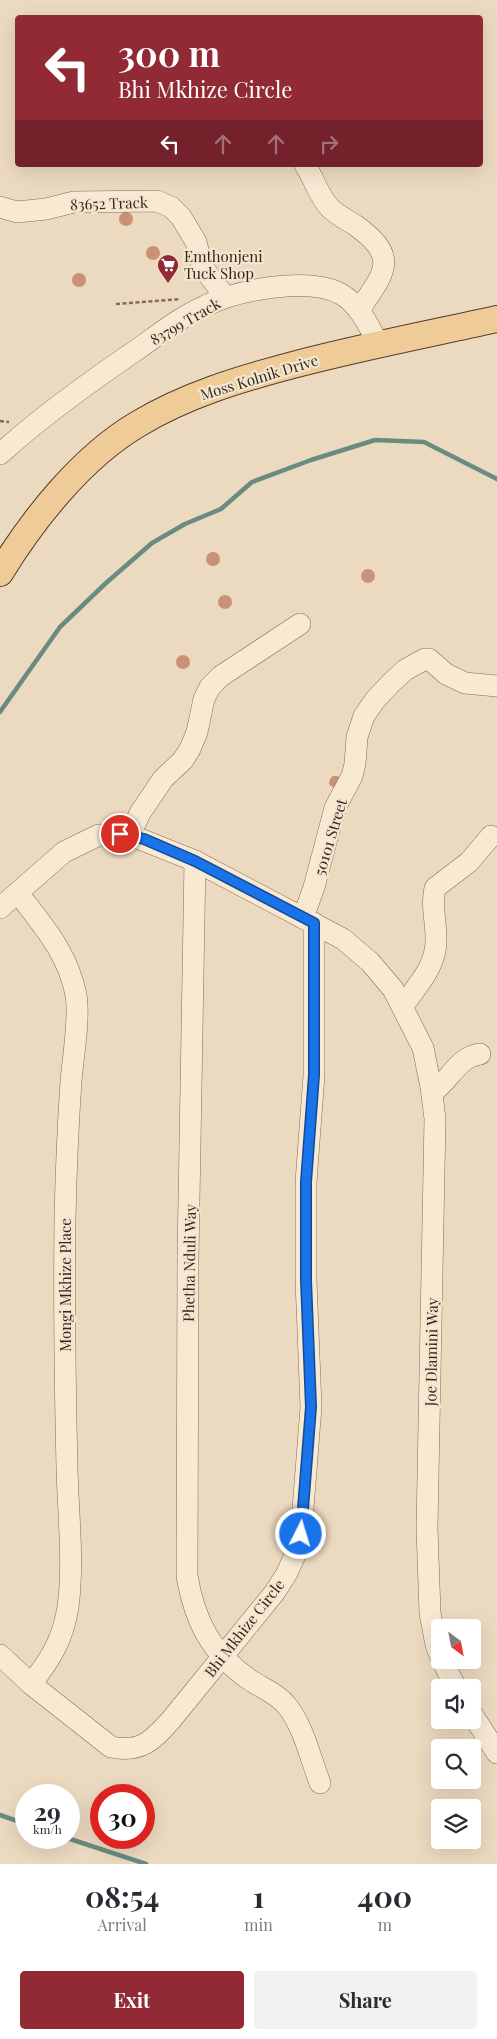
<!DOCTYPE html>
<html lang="en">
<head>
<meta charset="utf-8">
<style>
  body { margin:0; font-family:"Playfair Display",serif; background:#f2f2f3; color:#2b2b33; height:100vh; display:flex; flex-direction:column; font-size:19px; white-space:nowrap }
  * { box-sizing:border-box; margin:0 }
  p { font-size:16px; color:#7c7c81 }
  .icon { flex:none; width:28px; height:28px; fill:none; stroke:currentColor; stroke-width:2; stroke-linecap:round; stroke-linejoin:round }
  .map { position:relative; height:1864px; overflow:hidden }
  .sheet { display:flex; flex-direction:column; background:#fff; flex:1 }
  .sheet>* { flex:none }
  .banner { position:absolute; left:15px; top:15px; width:468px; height:152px; border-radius:5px; box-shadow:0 5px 20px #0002; background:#922a36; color:#fff; overflow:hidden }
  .needle { width:32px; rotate:148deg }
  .fabs { position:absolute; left:431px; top:1619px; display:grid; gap:10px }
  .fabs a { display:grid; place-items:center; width:50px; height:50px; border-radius:5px; background:#fff; box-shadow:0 5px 20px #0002; font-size:25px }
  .speed { position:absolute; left:15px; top:1784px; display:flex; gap:10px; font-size:25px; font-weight:700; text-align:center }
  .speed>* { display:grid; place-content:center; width:65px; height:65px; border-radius:50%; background:#fff; box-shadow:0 5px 20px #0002; line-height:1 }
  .speed small { font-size:12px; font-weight:400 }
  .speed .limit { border:8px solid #d22; background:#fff; color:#111 }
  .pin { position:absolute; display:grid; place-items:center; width:42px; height:42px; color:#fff; margin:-21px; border:2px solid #fff; border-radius:50%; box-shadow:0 1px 5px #0007 }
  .me { position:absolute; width:55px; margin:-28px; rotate:5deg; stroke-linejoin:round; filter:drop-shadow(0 0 4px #0008) }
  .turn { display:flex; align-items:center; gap:18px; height:105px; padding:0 20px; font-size:22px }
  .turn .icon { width:65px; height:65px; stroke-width:2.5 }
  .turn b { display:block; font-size:35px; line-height:42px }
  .lanes { display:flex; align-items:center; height:48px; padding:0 20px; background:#0003; justify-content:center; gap:25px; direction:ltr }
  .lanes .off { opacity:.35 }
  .eta { display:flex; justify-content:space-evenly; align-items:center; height:85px; text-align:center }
  .eta b { font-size:30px; font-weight:700; line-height:35px }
  .button { display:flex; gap:10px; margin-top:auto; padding:10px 20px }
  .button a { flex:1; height:58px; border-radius:5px; background:#922a36; color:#fff; font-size:20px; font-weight:700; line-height:58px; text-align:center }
  .button a+a { background:#f2f2f3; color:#2b2b33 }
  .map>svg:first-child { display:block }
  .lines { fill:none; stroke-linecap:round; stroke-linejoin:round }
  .stream { stroke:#6a8c80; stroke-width:4.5 }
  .building { fill:#c99176 }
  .minor-casing { stroke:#846b58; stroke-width:22 }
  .major-casing { stroke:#523a2d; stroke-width:28 }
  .path { stroke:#846b58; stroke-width:2.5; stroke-dasharray:4 2.5; stroke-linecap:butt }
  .minor { stroke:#f7e9d2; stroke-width:21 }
  .major { stroke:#efcb98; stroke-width:26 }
  .route-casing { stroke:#114b97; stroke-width:12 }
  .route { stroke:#1a73e8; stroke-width:9 }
  .labels { text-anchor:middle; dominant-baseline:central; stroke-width:4.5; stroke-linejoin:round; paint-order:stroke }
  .street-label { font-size:15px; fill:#34261d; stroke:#f4e5cf }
  .poi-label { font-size:15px; fill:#34261d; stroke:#f4e5cf; text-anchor:start }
</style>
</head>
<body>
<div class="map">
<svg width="497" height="1864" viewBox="0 0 497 1864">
  <rect width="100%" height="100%" fill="#ecdac0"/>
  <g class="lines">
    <g class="stream">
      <polyline points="0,712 60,627 106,583 152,543 185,524 221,509 252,482 311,460 375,440 424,442 497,479"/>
      <polyline points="0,1815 26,1824"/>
      <polyline points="67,1838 146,1864"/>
    </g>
  </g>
  <g class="building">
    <circle cx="126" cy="219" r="7"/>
    <circle cx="153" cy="253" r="7"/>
    <circle cx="79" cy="280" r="7"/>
    <circle cx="213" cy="559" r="7"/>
    <circle cx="368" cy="576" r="7"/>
    <circle cx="225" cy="602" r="7"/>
    <circle cx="183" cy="662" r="7"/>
    <polygon points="333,776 337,776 341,778 335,789 329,784 330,779"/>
  </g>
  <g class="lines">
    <g class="minor-casing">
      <g id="minor">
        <path d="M 305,165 C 314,178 319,197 330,208 C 337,215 347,220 355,225 C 400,257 385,272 359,310"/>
        <polyline points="0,207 17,212 46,209 74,202 157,201 171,207 181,217 196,242 202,266 225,297"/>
        <path d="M 0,454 C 42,416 88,383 135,351 C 158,335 180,317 205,306 C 237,290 308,276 341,294 C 360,305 369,327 379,345"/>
        <polyline points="130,835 140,813 163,779 183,760 190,749 197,732 204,699 210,687 221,676 300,624"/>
        <path d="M 195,861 L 188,1257 L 187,1576 C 195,1622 211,1653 250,1680 C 262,1688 278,1694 287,1706 C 303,1725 311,1760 320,1783"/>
        <path d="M 18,893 C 43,926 68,953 76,995 C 80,1018 73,1057 71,1081 C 68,1126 66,1172 65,1217 C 64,1300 65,1384 67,1468 C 68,1512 74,1563 68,1607 C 63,1639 51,1659 31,1684"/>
        <polyline points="0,908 64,852 99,835 130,835 195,861 343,939 370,962 393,989 423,1048 431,1087 435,1119 427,1528 430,1613 436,1645 440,1655"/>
        <polyline points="303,918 314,887 335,808 352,776 355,764 357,737 364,716 375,700 391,683 405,670 425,659 429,659 446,674 465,683 497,686"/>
        <path d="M 403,1006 C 418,984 437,966 436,938 C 436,921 431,904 435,888 L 469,862 L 491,836"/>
        <path d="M 432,1093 C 450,1080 458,1057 480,1054"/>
        <path d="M 0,1655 L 31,1684 L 111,1747 C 141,1753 152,1741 171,1720 L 275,1592 L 287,1573 L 295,1555 L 301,1534 L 311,1407 L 306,1280 L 306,1182 L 314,1075 L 314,923"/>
        <polyline points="442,1660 456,1688"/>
        <polyline points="472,1714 497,1753"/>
      </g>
    </g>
    <g class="major-casing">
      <path id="major" d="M 0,573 C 33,519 82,457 138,424 C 186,395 240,379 293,365 C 361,347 429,334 497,319"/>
    </g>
    <g class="path">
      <polyline points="116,304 180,299"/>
      <polyline points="0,421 9,422"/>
    </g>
    <use href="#minor" class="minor"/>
    <use href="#major" class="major"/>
  </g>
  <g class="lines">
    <g class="route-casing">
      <polyline id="route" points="120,834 144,839 195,861 314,923 314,1075 306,1182 306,1280 311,1407 301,1534"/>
    </g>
    <use href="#route" class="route"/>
  </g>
  <defs>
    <g id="supermarket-pin" transform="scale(1.125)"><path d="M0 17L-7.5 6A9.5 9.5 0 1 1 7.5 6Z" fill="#922a36" stroke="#f4e5cf"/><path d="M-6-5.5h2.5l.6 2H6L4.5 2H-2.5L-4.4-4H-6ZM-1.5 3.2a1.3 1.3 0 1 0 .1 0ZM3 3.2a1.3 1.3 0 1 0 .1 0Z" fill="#fff"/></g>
  </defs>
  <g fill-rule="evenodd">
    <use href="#supermarket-pin" x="168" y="265"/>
  </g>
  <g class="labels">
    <g class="street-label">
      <text transform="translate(109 203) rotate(-2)">83652 Track</text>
      <text transform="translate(185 321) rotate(-30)">83799 Track</text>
      <text transform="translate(259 377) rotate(-17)">Moss Kolnik Drive</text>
      <text transform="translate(330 837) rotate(-73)">50101 Street</text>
      <text transform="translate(189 1263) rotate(-89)">Phetha Nduli Way</text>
      <text transform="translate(65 1285) rotate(-90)">Mongi Mkhize Place</text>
      <text transform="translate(431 1352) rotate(-89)">Joe Dlamini Way</text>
      <text transform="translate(244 1628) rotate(-52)">Bhi Mkhize Circle</text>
    </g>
    <g class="poi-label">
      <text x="184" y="256">Emthonjeni<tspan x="184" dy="17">Tuck Shop</tspan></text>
    </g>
  </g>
</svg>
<div class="fabs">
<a><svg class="needle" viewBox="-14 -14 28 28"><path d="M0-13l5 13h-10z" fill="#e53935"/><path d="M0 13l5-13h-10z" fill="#7c7c81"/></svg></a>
<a><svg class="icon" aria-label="sound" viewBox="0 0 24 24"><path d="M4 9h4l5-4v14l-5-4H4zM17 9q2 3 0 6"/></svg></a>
<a><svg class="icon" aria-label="search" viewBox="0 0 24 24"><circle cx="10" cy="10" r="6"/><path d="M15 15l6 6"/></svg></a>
<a><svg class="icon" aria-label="layers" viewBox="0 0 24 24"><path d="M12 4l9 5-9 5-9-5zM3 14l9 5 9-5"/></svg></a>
</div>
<div class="speed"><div>29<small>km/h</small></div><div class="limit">30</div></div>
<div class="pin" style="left:120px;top:834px;background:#d93025"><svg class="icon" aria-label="arrive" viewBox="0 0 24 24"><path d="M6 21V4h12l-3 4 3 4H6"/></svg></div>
<svg class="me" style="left:301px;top:1534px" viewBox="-20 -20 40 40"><circle r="17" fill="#1a73e8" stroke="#fff" stroke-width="3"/><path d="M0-11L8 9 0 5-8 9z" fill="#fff"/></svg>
<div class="banner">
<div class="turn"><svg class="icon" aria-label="left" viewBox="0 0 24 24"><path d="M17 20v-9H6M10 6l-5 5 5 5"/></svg><div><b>300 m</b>Bhi Mkhize Circle</div></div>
<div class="lanes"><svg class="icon" aria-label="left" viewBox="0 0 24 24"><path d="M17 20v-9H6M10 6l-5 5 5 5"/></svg><svg class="icon off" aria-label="ahead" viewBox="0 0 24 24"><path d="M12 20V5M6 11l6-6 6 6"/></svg><svg class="icon off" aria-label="ahead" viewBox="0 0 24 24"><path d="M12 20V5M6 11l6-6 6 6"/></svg><svg class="icon off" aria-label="right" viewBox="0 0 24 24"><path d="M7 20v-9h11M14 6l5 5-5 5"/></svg></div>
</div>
</div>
<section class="sheet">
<div class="eta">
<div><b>08:54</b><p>Arrival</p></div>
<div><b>1</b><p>min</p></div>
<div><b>400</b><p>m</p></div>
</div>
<div class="button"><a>Exit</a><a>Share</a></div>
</section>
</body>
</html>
